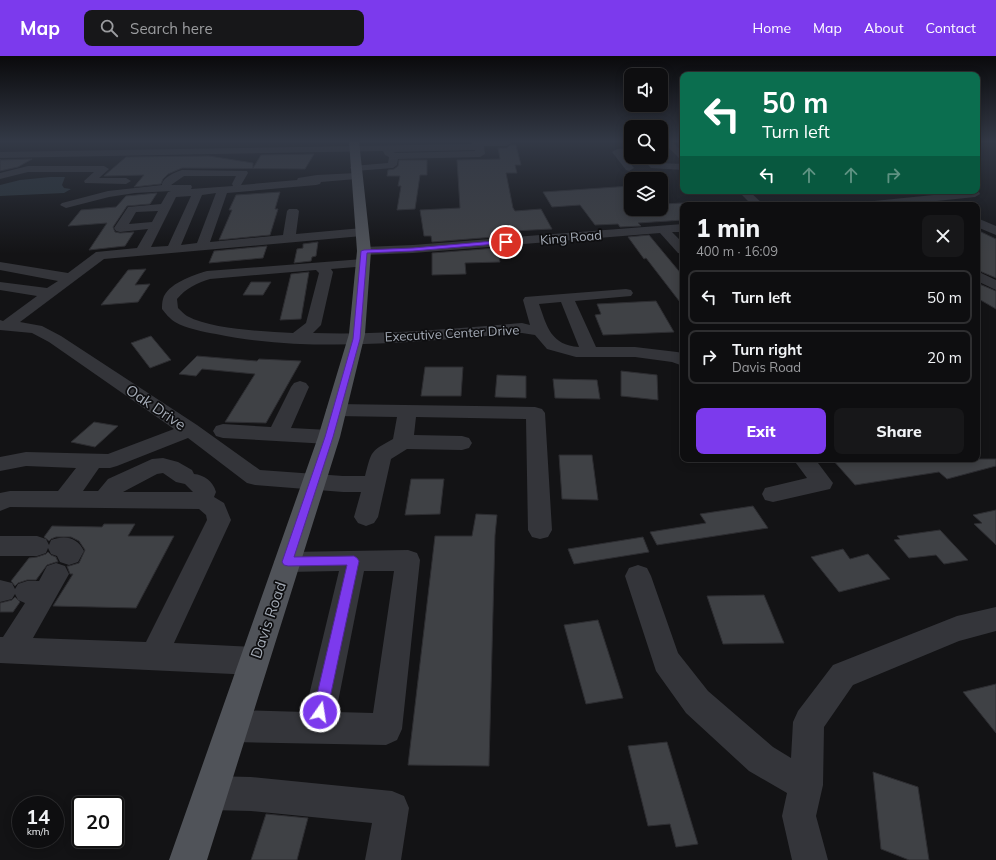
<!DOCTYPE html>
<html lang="en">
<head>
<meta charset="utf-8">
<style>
  body { margin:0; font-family:Mulish,sans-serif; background:#171719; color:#f1f3f6; height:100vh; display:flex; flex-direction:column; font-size:15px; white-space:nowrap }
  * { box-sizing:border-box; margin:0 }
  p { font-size:13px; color:#9b9c9f }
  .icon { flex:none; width:22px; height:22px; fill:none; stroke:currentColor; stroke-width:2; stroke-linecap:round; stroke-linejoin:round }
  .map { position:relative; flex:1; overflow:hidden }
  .details { position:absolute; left:680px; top:146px; width:300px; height:260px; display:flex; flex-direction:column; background:#0e0e10; border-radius:8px; box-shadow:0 2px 10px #0003,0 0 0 1px #2e2e30 }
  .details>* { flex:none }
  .banner { position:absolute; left:680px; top:16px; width:300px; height:122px; border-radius:8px; box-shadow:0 2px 10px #0003,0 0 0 1px #2e2e30; background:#0b6e4f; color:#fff; overflow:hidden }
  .controls { position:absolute; left:624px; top:12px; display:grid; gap:8px }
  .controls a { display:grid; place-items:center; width:44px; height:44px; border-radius:8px; background:#0e0e10; box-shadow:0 2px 10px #0003,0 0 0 1px #2e2e30; font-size:20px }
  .speed { position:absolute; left:12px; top:740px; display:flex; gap:8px; font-size:20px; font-weight:700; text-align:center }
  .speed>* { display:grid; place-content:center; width:52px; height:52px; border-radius:50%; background:#0e0e10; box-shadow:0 2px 10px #0003,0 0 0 1px #2e2e30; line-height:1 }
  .speed small { font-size:10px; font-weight:400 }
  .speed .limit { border:2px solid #111; border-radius:6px; background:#fff; color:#111 }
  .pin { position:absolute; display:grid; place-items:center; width:34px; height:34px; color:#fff; margin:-17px; border:2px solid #fff; border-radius:50%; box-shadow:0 1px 4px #0007 }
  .me { position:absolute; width:44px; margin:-22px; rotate:13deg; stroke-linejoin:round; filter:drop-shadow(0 0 3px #0008) }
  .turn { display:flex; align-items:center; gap:14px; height:84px; padding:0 16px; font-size:18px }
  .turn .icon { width:52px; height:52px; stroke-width:2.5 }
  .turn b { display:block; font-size:28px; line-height:34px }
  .lanes { display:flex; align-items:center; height:38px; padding:0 16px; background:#0003; justify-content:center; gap:20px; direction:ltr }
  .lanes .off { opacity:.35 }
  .round { display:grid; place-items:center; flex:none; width:42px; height:42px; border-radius:8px; background:#171719 }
  .summary { display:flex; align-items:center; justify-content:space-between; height:68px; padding:0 16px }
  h1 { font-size:24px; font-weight:800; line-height:30px }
  .action { display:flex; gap:8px; margin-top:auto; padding:8px 16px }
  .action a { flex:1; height:46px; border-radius:8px; background:#7c3aed; color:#fff; font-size:16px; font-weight:800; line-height:46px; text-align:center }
  .action a+a { background:#171719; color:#f1f3f6 }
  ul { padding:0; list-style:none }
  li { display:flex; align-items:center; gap:12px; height:54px; margin:0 8px 6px; padding:0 8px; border:2px solid #2e2e30; border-radius:8px }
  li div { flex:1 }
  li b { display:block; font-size:15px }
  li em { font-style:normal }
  header { display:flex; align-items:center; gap:24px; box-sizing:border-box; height:56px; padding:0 20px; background:#7c3aed; color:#fff }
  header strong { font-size:19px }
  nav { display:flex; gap:22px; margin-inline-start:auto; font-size:14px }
  .search { width:280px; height:36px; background:#171719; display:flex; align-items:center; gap:10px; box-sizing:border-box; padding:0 14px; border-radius:8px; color:#9b9c9f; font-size:15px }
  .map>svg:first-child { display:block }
  .water { fill:#293339 }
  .building { fill:#3f4145; stroke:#2d2d31 }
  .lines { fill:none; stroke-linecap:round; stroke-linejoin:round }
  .minor { fill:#34353a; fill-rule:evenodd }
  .major { fill:#505359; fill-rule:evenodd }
  .route { fill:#7c3aed; stroke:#51269a }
  .labels { text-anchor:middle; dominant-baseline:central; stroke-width:3.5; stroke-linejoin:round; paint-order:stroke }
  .far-street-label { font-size:13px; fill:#a4abb6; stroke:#0e0e10 }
  .street-label { font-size:15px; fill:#a4abb6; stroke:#0e0e10 }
</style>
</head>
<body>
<header>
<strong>Map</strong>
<div class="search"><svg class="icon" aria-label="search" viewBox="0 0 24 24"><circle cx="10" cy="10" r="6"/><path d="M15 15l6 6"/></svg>Search here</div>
<nav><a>Home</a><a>Map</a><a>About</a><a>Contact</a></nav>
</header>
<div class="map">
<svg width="996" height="804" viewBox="0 0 996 804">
  <rect width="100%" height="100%" fill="#131315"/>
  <polygon class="water" points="50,121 65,121 62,129 64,132 71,133 64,137 0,140 0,129 20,124"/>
  <g class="building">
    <polygon points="510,89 516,89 521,109 515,109 517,117 506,117 513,152 515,155 541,153 552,173 493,176 494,181 432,186 431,180 424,180 420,154 460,152 457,104 500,103 498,92 507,92"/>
    <polygon points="314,98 305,113 182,112 168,118 163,123 161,128 134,131 144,119 104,120 126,101 209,100 253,107 253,112 261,99"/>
    <polygon points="0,103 0,104 32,103 18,111 0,115"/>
    <polygon points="399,104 427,104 427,119 420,119 415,153 397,154 401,130 398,130 400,120 387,120 388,114 394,113 398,110"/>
    <polygon points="631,130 631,153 661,153 661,148 683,147 683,164 638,167 641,170 620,171 618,168 595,169 580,149 552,151 543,136"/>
    <polygon points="280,136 275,153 278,153 270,179 219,184 232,154 229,154 236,139"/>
    <polygon points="157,137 150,148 127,150 113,171 115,176 120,177 134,176 125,190 89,194 107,167 68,170 81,154 116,151 126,140"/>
    <polygon points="977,174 996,183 996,222 977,214"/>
    <polygon points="649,179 683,220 683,250 646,202 644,203 628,181"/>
    <polygon points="318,186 316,200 312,201 311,205 294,207 297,193 303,192 303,188"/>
    <polygon points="267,190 263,202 209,207 214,195"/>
    <polygon points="497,192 500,206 465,207 466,218 432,219 432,197"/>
    <polygon points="146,213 135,229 150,228 138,246 101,249 128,214"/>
    <polygon points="309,216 301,263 280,264 291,218"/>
    <polygon points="251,226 271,226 263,239 243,239"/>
    <polygon points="977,227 996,235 996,253 977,242"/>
    <polygon points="656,245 674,276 603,279 595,259 601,258 597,248"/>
    <polygon points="151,280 171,304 150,312 131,287"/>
    <polygon points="197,300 257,305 259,303 301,305 266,367 225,366 255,318 202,313 196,320 179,318"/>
    <polygon points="425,311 463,311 461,340 421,340"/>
    <polygon points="621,315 657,319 658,344 621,340"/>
    <polygon points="497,319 526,320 526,342 495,341"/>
    <polygon points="553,323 597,324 600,343 555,342"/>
    <polygon points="94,366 118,370 95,391 71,386"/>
    <polygon points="559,399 592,399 598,444 562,443"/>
    <polygon points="832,403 996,403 996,410 947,423 939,416 855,429"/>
    <polygon points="411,423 444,423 440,458 405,459"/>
    <polygon points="753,450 768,472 657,489 650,476 706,467 700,458"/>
    <polygon points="996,454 996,489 974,468 982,467 973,459"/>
    <polygon points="476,458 497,459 495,479 489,710 408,709 435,480 472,480"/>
    <polygon points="104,468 135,468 128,480 174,480 136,552 53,550 73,518 70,518 67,510 69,510 79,507 85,494 79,485 71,481 56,481 51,483 49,485 44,481 52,470 102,471"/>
    <polygon points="940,474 968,504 944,508 936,499 909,502 894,484 900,483 897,480"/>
    <polygon points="643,481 649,496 574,508 568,493"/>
    <polygon points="843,493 850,503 868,498 890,523 839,536 811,501"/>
    <polygon points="48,496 51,499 56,501 58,506 56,506 47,509 36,524 27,524 18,527 15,530 11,525 29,502 37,501 46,498"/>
    <polygon points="764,539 784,587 723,588 707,540"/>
    <polygon points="15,541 20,546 13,556 0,556 0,547 12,544"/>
    <polygon points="598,564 623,642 586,648 564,569"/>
    <polygon points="996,628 996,677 963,636"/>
    <polygon points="667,686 698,788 676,791 670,768 648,770 628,690"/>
    <polygon points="873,716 918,731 929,804 909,804 881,793"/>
    <polygon points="266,758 308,762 297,804 251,804"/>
  </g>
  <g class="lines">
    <g class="minor">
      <path d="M 472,85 L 510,85 L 511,87 L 507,90 L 484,90 L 485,98 L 480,101 L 398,103 L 397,109 L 393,112 L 355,115 L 350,112 L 352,110 L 388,107 L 389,101 L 385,99 L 383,95 L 0,102 L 0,96 L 472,88 ZM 475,94 L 475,95 L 396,97 L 393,96 Z"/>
      <polygon points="662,85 671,85 683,96 683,104 680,103"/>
      <polygon points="631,92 631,98 623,98 634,112 629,115 626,114 612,96 617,93"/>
      <polygon points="641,101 651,101 657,107 683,108 683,114 651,112"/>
      <polygon points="28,110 104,110 109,113 99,122 126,122 131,125 126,128 85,127 84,125 94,116 28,116 0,123 0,117"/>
      <path d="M 182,114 L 247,115 L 248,117 L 241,129 L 297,124 L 298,122 L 317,119 L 356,117 L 361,120 L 356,123 L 321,126 L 320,128 L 316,129 L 227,137 L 210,186 L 283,179 L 287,155 L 289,153 L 297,153 L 299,155 L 296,178 L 362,172 L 366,173 L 368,176 L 366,179 L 362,180 L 104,203 L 20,266 L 42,270 L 61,280 L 197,369 L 260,414 L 343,420 L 365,420 C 372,394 370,396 393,383 L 397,361 L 336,360 L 329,358 L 326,354 L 329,350 L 336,348 L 535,351 L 542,353 L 545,357 L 552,474 L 548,481 L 540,483 L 532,481 L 528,474 L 526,363 L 416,361 L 414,379 L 462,380 L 469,382 L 472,387 L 469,392 L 462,394 L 407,393 L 391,403 L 378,461 L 374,467 L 366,470 L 358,467 L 354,461 L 361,436 L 343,436 L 255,429 L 247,427 L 188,382 L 117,410 L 110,412 L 99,412 L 83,435 L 98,435 L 108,423 L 152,403 L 163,402 L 178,406 L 192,414 L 194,418 C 204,419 213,425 216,436 L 214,441 L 224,447 L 231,464 L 174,587 L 254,591 L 264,595 L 268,605 L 264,615 L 254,619 L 0,607 L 0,581 L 3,581 L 25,547 L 18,544 L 15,538 L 12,543 L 0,546 L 0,524 L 12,527 L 15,533 L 18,528 L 27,525 L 39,525 L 47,510 L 56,507 L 65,510 L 69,518 L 33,582 L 146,586 L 207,464 L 206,459 L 199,453 L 10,451 L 0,455 L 0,437 L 10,435 L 58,435 L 76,412 L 26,410 L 0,415 L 0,401 L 26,396 L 108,398 L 174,373 L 49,286 L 32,277 L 0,274 L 0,264 L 3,265 L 37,240 L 0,234 L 0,226 L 47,232 L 58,225 L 0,214 L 0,206 L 68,217 L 96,196 L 137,192 L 148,173 L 120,176 L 116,175 L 114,172 L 128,151 L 161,148 L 168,136 L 171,135 L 135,137 L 109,141 L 66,152 L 60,149 L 62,147 L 108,135 L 162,129 C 162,122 175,116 182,114 ZM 184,120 L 236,120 L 232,128 L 233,130 L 191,133 L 192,131 L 191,129 L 171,129 ZM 216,137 L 197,187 L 181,189 L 202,139 ZM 191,140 L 168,190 L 151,191 L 176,141 ZM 158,155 L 152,166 L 129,168 L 136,156 ZM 163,417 L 176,426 L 185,428 L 193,436 L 123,436 L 157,418 Z"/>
      <polygon points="738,135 749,135 764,149 752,149"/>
      <polygon points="973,135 979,136 980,138 975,141 898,149 858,149 864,146"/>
      <polygon points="977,162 996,170 996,179 977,171"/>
      <polygon points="683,168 683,176 672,176 683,187 683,198 678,197 660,177 413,197 364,199 359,198 358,195 359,192 364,191 413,189"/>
      <path d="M 363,203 L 368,204 L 370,207 L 368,210 L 331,213 L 333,216 L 321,269 L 313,277 C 383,279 452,273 522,267 L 530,269 L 523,244 L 525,241 L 626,233 L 631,234 L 633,237 L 631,240 L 575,245 L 596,291 L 635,291 L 677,296 L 683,297 L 683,310 L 672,306 L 635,301 L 576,301 L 547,293 L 535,279 L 522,277 C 424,285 312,298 216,278 C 204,276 185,272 175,266 C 170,263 165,257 162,253 C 162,250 162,246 163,243 C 167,228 193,219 207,215 ZM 316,214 L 319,217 L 306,267 L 293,277 C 263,275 213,274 187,260 C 184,258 180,254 178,252 L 177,243 C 186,232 197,227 210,223 ZM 561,246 L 579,291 C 551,289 547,271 539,248 Z"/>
      <polygon points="977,215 996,224 996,234 977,225"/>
      <polygon points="300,325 306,327 309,331 291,372 329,374 336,376 339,381 336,386 329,388 223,382 216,380 213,375 216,370 223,368 271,371 291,331 294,327"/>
      <polygon points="793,403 815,403 833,427 830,433 773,446 765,444 762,438 765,432 807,422"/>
      <path d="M 0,480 L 37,480 L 46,483 L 49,489 L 51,484 C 65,479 77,481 84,495 L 78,506 L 69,509 L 60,506 L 57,500 L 51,498 L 48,492 L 46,497 L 37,500 L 0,500 Z"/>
      <path d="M 408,494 L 417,497 L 420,504 L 402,673 L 397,684 L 386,689 L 233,686 L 222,681 L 217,670 L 222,659 L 233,654 L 305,656 L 339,515 L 287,516 L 278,513 L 274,506 L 278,499 L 287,496 ZM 364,515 L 394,515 L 373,657 L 336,656 Z"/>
      <polygon points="638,509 647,512 651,520 678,597 708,635 773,691 791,702 793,666 798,655 833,609 957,560 996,551 996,575 959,585 853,629 824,671 823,729 816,760 828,804 792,804 782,760 787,737 749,715 686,657 656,615 625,520 629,512"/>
      <polygon points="211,720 251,721 392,735 404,740 409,752 401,804 365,804 372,767 251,755 211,754 199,749 194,737 199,725"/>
    </g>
    <polygon class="major" points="349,85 359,85 371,195 365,278 340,381 207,804 169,804 318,381 349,278 357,195"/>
  </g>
  <linearGradient id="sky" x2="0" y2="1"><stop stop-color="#0a0a0c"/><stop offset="0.43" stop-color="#333946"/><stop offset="1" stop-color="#333946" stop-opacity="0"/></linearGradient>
  <rect width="996" height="198" fill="url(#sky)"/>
  <polygon class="route" points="506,184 509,186 508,187 413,195 367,197 360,283 333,381 294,501 354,500 357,502 359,505 327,656 325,660 320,662 315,660 313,656 347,509 288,510 284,509 282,506 325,381 353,283 361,195 364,194 413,192"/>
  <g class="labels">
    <g class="far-street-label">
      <text transform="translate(571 181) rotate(-5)">King Road</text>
      <text transform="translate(452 277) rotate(-3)">Executive Center Drive</text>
    </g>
    <g class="street-label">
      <text transform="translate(156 351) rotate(34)">Oak Drive</text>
      <text transform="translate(268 564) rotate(-71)">Davis Road</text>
    </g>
  </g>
</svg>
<div class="controls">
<a><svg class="icon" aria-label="sound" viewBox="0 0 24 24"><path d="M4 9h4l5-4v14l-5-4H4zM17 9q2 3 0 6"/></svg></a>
<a><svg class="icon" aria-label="search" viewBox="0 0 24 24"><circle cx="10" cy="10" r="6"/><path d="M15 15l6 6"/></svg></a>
<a><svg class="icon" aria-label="layers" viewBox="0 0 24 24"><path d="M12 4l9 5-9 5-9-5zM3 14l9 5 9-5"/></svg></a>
</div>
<div class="speed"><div>14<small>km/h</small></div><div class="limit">20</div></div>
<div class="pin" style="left:506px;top:186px;background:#d93025"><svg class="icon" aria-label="arrive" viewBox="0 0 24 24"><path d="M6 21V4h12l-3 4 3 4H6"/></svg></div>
<svg class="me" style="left:320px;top:656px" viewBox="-20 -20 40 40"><circle r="17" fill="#7c3aed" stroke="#fff" stroke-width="3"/><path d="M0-11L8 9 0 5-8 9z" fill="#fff"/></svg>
<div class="banner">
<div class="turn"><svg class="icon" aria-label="left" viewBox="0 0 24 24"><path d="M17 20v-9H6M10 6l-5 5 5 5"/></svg><div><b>50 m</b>Turn left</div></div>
<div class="lanes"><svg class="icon" aria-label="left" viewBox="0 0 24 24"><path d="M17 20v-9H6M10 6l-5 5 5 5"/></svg><svg class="icon off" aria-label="ahead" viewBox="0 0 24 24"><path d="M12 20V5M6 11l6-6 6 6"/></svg><svg class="icon off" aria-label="ahead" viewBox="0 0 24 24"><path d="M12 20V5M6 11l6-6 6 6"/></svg><svg class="icon off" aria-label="right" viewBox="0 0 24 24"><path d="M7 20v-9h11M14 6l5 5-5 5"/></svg></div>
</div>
<section class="details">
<div class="summary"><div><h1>1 min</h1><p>400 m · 16:09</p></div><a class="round"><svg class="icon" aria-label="close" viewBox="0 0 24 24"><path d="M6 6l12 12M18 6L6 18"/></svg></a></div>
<ul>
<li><svg class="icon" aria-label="left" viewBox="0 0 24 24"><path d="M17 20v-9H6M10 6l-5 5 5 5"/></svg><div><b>Turn left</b></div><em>50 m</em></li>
<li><svg class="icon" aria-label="right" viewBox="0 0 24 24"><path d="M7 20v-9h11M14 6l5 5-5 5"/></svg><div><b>Turn right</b><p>Davis Road</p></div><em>20 m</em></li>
</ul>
<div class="action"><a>Exit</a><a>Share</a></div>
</section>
</div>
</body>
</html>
